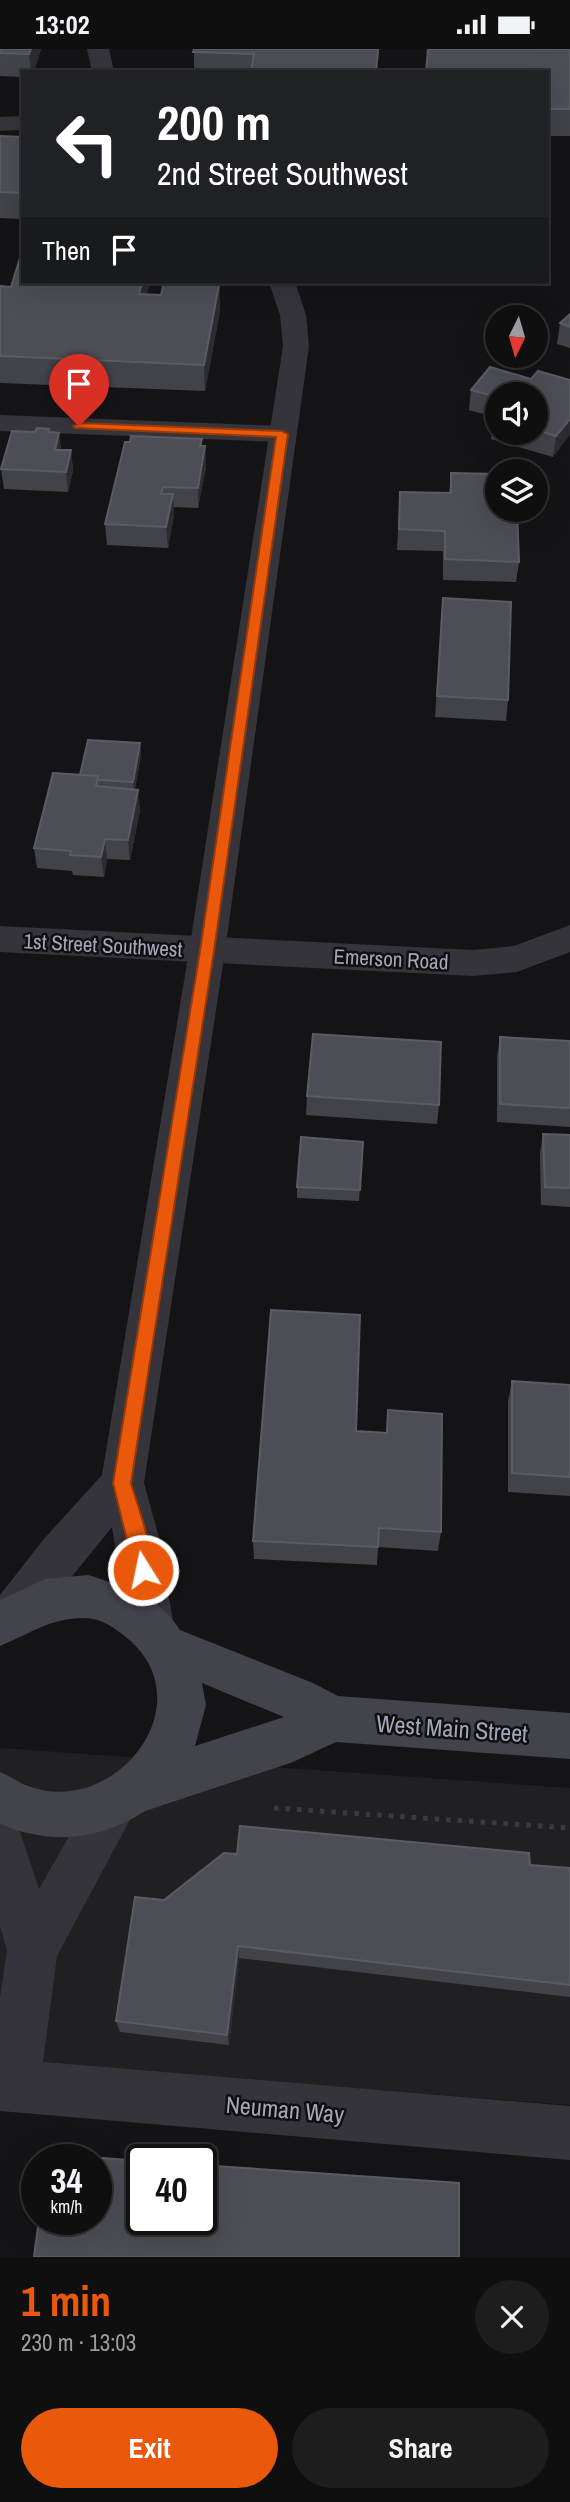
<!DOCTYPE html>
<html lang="en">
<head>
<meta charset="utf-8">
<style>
  body { margin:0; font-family:"Archivo Narrow",sans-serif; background:#1d1d1e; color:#f1f3f6; height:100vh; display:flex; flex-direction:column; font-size:26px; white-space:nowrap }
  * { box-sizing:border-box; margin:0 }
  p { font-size:23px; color:#9b9c9f }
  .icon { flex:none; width:38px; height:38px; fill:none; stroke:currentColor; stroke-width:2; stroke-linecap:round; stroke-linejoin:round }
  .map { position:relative; height:2208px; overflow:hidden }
  .details { display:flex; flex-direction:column; background:#0f0f10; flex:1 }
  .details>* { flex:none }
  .banner { position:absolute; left:21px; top:21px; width:528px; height:214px; border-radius:0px; box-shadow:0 7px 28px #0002,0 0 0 2px #2f2f30; background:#202124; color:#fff; overflow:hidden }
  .needle { width:46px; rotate:185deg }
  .tools { position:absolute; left:485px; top:256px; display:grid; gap:14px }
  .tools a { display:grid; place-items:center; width:63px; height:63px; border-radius:50%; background:#0f0f10; box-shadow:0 7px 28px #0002,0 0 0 2px #2f2f30; font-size:35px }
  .speed { position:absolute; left:21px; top:2095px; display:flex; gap:14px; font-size:35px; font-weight:700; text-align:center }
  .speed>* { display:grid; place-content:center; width:91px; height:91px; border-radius:50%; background:#0f0f10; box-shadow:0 7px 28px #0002,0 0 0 2px #2f2f30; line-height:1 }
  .speed small { font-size:18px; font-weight:400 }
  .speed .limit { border:4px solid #111; border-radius:10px; background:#fff; color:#111 }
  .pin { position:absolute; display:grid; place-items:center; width:60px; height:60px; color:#fff; margin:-72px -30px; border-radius:50% 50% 50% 0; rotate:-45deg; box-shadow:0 0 7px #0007 }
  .pin .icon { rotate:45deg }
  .me { position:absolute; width:77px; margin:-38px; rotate:350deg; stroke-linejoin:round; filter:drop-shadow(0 0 5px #0008) }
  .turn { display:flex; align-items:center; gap:24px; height:147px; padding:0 21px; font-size:32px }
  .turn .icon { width:91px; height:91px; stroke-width:2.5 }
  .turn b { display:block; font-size:49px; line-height:60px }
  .then { display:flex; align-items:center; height:66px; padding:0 21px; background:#0003; gap:14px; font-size:26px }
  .round { display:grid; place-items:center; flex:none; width:74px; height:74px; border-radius:37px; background:#1d1d1e }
  .overview { display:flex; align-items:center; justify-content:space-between; height:119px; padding:0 21px }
  h1 { font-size:42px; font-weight:700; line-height:52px; color:#ea580c }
  .button { display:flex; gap:14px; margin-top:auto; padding:14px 21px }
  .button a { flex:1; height:80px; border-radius:42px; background:#ea580c; color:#fff; font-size:28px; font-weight:700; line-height:80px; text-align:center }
  .button a+a { background:#1d1d1e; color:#f1f3f6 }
  .status { display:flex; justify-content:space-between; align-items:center; height:49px; padding:0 35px; background:#0f0f10; direction:ltr }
  .status svg { height:19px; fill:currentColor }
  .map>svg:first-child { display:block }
  .built { fill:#202023 }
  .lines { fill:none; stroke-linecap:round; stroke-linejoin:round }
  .path { stroke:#3a3b42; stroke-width:5; stroke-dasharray:4.5 7; stroke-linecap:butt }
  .minor { fill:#35343b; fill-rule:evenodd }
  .tertiary { fill:#35343b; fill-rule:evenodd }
  .secondary { fill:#42434b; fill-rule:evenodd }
  .wall { fill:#424249; fill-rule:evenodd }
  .shaded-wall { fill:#2b2b30 }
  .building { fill:#4d4d55; stroke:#5a5b64; stroke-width:2 }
  .route { fill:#ea580c; stroke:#983908; stroke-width:2 }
  .labels { text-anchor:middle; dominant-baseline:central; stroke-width:5; stroke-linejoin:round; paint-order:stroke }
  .street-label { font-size:21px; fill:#a4a6b7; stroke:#0f0f11 }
  .near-street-label { font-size:24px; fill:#a4a6b7; stroke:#0f0f11 }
</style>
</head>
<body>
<div class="status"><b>13:02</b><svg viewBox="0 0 49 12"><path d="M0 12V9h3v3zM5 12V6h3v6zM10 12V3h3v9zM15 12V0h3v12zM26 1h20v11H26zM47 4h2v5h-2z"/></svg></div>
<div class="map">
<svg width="570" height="2208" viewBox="0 0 570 2208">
  <rect width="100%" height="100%" fill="#141416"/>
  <polygon class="built" points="0,1699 570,1739 570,2056 0,2012"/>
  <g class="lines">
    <polyline class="path" points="274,1759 570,1779"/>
    <g class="minor">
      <polygon points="23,67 23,81 0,82 0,68"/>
      <polygon points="0,366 282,377 292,379 296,385 292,391 282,393 0,382"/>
      <polygon points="570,876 570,903 517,923 473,927 0,903 0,877 473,901 514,897"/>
      <polygon points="116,1728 133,1735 140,1752 57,1907 43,2013 570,2057 570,2111 0,2062 0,1949 7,1901 0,1877 0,1767 17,1774 39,1840 99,1735"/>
    </g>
    <g class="tertiary">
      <polygon points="87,0 109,0 114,23 92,23"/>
      <polygon points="269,233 295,233 306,266 309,297 225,902 144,1434 161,1496 173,1573 166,1588 150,1595 134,1588 127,1573 112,1478 31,1578 15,1585 0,1579 0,1546 43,1491 102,1426 189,902 283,297 280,266"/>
    </g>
    <path class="secondary" d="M 88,1526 C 123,1537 159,1547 180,1581 L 313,1634 L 338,1647 L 570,1664 L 570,1710 L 336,1693 L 293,1713 L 145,1762 C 99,1792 50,1796 0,1775 L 0,1723 C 10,1727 19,1734 28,1737 C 115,1770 206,1654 127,1589 C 115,1579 101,1569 85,1569 C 49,1569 32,1584 0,1597 L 0,1551 L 45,1530 ZM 202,1634 L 279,1666 L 284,1668 L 195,1697 L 206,1656 Z"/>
  </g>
  <g class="wall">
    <polygon points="0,0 41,0 34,23 23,23 23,28 0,27"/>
    <polygon points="194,0 379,0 377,23 194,23"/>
    <polygon points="570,0 570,87 548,87 548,23"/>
    <polygon points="0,87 23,88 23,170 0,169"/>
    <polygon points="219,236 220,262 205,342 0,334 0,237 161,246"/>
    <polygon points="570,265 570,299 557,295 560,274"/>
    <path d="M 531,330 L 570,331 L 553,408 L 491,390 L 494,368 L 469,361 L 471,341 ZM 497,345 L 536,345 L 536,383 L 497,383 Z"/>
    <polygon points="49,383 61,401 71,401 73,422 68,443 4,440 1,420"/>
    <polygon points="202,390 202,397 205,397 206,418 198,459 173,458 174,466 168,499 107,496 105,475"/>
    <polygon points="451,424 519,513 516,533 443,531 443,502 397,501 400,443 449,444"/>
    <polygon points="443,549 508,651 506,672 435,668"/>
    <polygon points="140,694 141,706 135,740 140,761 130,811 107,810 104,828 73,826 72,822 37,819 34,799 80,726"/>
    <polygon points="500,988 570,992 570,1078 497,1073 497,1008"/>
    <polygon points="307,1047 439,1056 437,1075 306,1066"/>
    <polygon points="543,1085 570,1086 570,1158 541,1156 540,1104"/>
    <polygon points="363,1093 359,1152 297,1149 297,1138"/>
    <polygon points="512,1332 570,1336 570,1447 508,1443 508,1353"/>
    <polygon points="388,1361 441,1483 438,1502 378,1498 377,1516 254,1510 253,1492 356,1382 386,1384"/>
    <polygon points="237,1805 530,1816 570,1819 570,1948 239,1909 229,1996 120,1983 116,1972 164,1851"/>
  </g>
  <g class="shaded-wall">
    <polygon points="31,0 41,0 34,23 31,23 29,5"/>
    <polygon points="378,0 379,0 377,23 376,23"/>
    <polygon points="142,233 150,233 141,272 139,245"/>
    <polygon points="219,236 220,262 205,342 204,316"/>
    <polygon points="570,370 570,386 553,408 556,387"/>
    <polygon points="59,384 62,404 55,401"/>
    <polygon points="205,397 206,418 198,459 198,439"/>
    <polygon points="71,401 73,422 68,443 66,423"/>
    <polygon points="173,445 174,466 168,499 166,478"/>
    <polygon points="140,694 141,706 134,745 133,733"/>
    <polygon points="138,741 140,761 130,811 128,791"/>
    <polygon points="105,790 107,810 104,828 101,808"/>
    <polygon points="238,1897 239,1909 229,1996 227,1986"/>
  </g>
  <g class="building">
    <polygon points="0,0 31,0 29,5 0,4"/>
    <polygon points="194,0 378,0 376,23 251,23 254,5 193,3"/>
    <polygon points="428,0 570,0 570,60 548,60 548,23 426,23"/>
    <polygon points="0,87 23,88 23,144 0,143"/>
    <polygon points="23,199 23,233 142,233 139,245 161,246 164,233 219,236 204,316 0,307 0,237 11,238"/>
    <polygon points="570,265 570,278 560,274"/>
    <polygon points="490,318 531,330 538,322 570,331 570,370 556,387 536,381 536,345 497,345 497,348 471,341"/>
    <polygon points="37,379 49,380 48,383 59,384 55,401 71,401 66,423 1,420 12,382 35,383"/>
    <polygon points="131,387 202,390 200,397 205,397 198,439 163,438 161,445 173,445 166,478 105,475 125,393 130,393"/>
    <polygon points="451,424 497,425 497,460 517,460 519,513 445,510 445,482 399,480 400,443 451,444"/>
    <polygon points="443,549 511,553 508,651 437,647"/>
    <polygon points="88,691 140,694 133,733 99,731 98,727 80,726"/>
    <polygon points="53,724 98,727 96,737 138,741 128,791 105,790 101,808 70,806 71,802 34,799"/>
    <polygon points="313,985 441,993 439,1056 307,1047"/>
    <polygon points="500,988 570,992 570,1059 500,1055"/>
    <polygon points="543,1085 570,1086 570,1139 545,1138"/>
    <polygon points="301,1088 363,1093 360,1141 297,1138"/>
    <polygon points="271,1261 360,1266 356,1382 387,1384 388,1361 442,1365 441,1483 379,1479 378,1498 253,1492"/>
    <polygon points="512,1332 570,1336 570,1428 512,1424"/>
    <polygon points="240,1777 529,1804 530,1816 570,1819 570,1936 238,1897 227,1986 116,1972 135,1848 164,1851 224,1804 237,1805"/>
    <polygon points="47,2105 142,2112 142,2170 201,2170 201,2116 459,2134 459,2208 34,2208 39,2170 96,2170 96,2110 46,2110"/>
  </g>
  <path class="route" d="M 79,374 L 282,382 L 288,385 L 214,902 L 131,1434 C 137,1456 158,1508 149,1528 L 143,1530 L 136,1528 L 113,1434 L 200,902 L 276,388 L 75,379 L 73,377 Z"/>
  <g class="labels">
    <g class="street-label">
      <text transform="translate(103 896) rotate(3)">1st Street Southwest</text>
      <text transform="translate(391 910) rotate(3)">Emerson Road</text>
    </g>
    <g class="near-street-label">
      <text transform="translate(452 1679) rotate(4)">West Main Street</text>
      <text transform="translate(285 2060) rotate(5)">Neuman Way</text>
    </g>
  </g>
</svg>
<div class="tools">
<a><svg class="needle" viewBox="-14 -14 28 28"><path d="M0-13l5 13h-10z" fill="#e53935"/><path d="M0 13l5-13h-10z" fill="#9b9c9f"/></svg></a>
<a><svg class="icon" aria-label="sound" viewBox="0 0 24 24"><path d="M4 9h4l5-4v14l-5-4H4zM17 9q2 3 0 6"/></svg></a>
<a><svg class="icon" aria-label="layers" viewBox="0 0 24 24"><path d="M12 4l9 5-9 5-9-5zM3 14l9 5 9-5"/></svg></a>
</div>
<div class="speed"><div>34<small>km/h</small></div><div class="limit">40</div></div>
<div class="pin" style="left:79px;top:377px;background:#d93025"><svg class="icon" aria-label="arrive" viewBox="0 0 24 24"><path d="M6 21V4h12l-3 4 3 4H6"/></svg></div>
<svg class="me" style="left:143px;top:1521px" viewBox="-20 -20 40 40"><circle r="17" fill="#ea580c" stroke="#fff" stroke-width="3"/><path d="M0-11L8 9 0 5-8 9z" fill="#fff"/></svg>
<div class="banner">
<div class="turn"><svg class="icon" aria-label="left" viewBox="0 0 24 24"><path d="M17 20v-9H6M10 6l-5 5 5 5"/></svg><div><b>200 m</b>2nd Street Southwest</div></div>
<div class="then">Then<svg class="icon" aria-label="arrive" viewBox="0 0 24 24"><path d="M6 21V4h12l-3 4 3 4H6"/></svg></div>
</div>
</div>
<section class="details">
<div class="overview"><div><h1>1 min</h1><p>230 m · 13:03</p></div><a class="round"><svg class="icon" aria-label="close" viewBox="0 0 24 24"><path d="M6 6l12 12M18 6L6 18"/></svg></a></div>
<div class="button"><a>Exit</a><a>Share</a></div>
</section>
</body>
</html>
